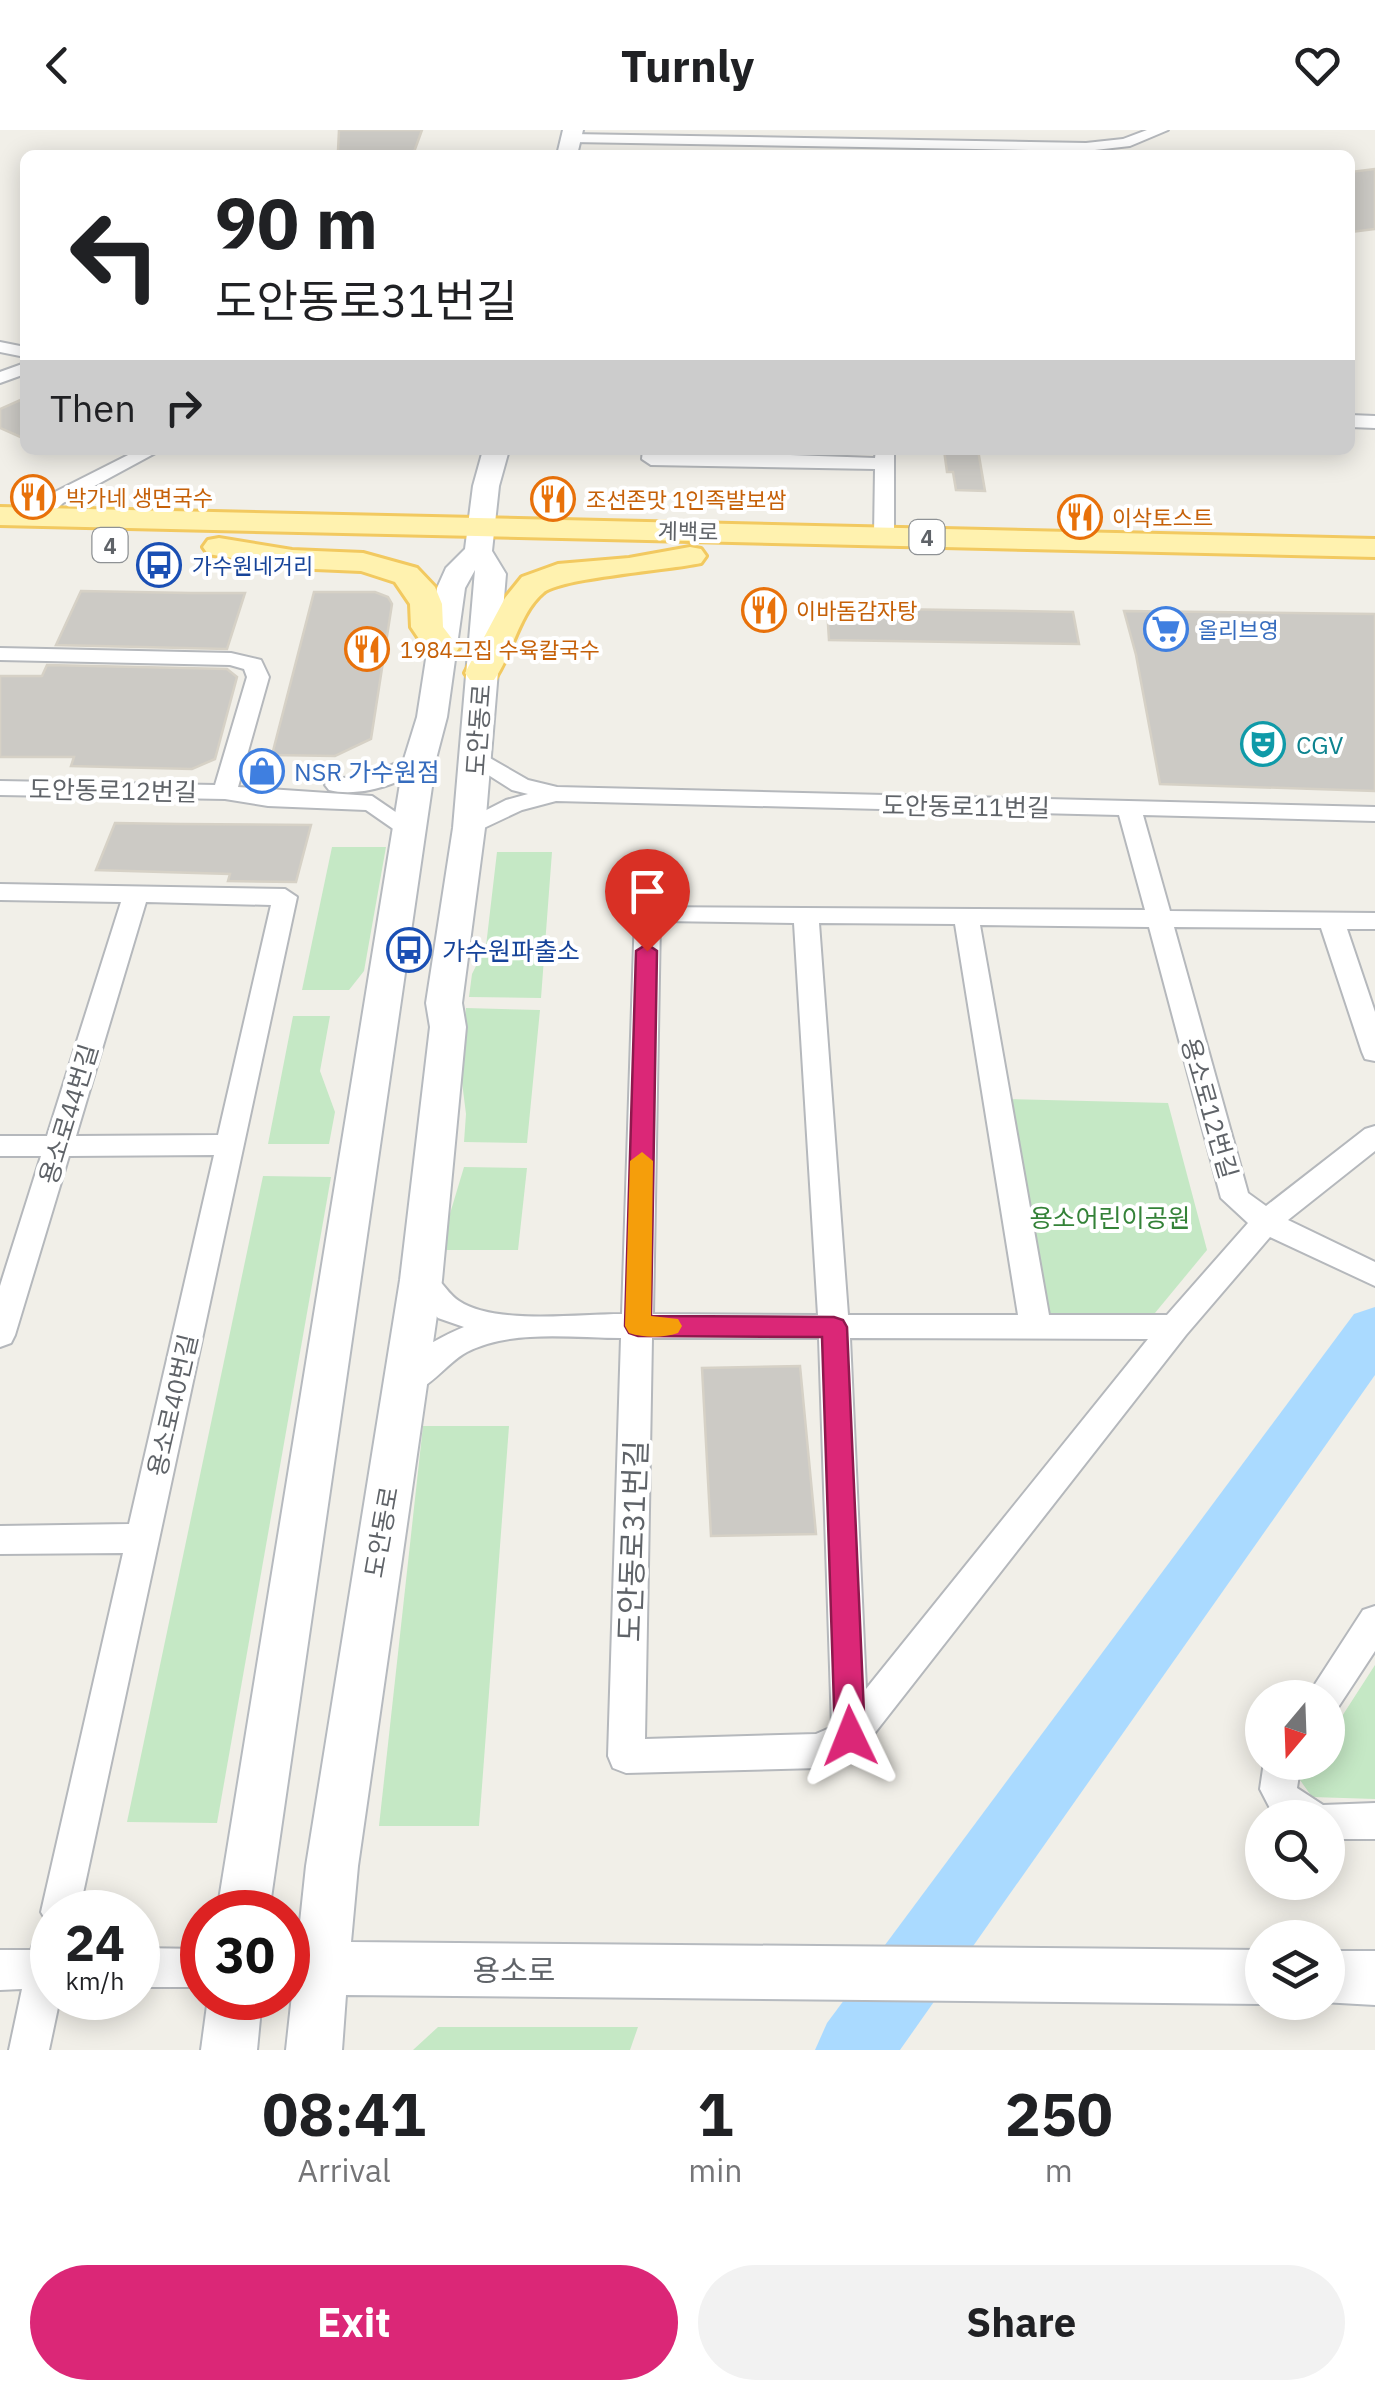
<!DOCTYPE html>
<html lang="en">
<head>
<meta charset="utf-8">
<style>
  body { margin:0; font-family:"IBM Plex Sans","Noto Sans KR",sans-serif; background:#f2f2f2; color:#202124; height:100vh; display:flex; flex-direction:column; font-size:38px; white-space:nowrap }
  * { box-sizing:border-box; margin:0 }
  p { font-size:32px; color:#757577 }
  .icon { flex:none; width:55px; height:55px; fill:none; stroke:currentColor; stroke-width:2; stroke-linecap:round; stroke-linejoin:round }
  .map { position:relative; height:1920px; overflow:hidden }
  .side { display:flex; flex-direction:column; background:#fff; flex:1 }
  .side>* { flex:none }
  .top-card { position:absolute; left:20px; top:20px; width:1335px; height:305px; border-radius:15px; box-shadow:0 5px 25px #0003; background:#fff; color:#202124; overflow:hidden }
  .needle { width:65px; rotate:199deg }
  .fabs { position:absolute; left:1245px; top:1550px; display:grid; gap:20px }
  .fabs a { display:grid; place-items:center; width:100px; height:100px; border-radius:50%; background:#fff; box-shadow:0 5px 25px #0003; font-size:50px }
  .speed { position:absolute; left:30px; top:1760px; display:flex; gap:20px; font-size:50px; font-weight:700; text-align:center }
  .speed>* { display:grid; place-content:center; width:130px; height:130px; border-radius:50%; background:#fff; box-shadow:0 5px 25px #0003; line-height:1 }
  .speed small { font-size:25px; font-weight:400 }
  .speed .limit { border:15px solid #d22; background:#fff; color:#111 }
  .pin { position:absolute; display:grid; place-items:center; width:85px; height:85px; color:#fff; margin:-102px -42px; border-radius:50% 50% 50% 0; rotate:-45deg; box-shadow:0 0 10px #0007 }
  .pin .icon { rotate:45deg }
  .me { position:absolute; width:110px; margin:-55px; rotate:358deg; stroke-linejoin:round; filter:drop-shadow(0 0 8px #0008) }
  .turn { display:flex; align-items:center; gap:35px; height:210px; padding:0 30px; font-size:45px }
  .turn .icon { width:130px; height:130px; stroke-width:2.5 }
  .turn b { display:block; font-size:70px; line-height:85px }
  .then { display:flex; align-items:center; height:95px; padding:0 30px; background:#0003; gap:20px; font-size:38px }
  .eta { display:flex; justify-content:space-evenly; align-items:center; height:170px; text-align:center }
  .eta b { font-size:60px; font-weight:800; line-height:70px }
  .action { display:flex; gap:20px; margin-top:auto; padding:20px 30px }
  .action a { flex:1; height:115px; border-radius:60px; background:#db2777; color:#fff; font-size:40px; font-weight:800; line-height:115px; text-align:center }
  .action a+a { background:#f2f2f2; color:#202124 }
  header { display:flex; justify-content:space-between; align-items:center; height:130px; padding:0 30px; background:#fff; font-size:45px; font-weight:800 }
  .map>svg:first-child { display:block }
  .green { fill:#c5e8c5 }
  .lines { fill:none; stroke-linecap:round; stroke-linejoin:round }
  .river { fill:#aadaff; fill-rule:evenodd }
  .building { fill:#cccac5; stroke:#d6d1c6; stroke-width:2.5 }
  .street-casing { stroke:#b5b8bc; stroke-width:4 }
  .secondary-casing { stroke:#b6babf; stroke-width:4 }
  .primary-casing { stroke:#f2c960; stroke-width:6 }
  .street { fill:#fff; fill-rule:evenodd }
  .secondary { fill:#fff; fill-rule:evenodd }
  .primary { fill:#fff2af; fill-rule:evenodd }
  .route { fill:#db2777; stroke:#8e194d; stroke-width:2.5 }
  .slow { fill:#f59e0b }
  .labels { text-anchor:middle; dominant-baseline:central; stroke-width:8; stroke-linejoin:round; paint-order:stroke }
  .far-food-label { font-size:22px; fill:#c56008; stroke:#fff; text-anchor:start }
  .far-street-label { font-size:22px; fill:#5f6368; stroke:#fff }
  .shield { fill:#fff; stroke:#8f9295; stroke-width:2.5 }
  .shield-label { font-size:22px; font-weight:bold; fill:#5f6368 }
  .far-transit-label { font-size:22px; fill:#164399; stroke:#fff; text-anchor:start }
  .far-shop-label { font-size:22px; fill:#366cbe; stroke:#fff; text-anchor:start }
  .street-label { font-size:25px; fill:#5f6368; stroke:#fff }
  .culture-label { font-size:25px; fill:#0d838f; stroke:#fff; text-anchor:start }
  .shop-label { font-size:25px; fill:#366cbe; stroke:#fff; text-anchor:start }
  .transit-label { font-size:25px; fill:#164399; stroke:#fff; text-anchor:start }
  .park-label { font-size:25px; fill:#348238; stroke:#fff }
  .near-street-label { font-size:30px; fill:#5f6368; stroke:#fff }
</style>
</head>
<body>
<header><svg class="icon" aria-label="back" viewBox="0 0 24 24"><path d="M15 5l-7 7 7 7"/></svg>Turnly<svg class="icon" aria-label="heart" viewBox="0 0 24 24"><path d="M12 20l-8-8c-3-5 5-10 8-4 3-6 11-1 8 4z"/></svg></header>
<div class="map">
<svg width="1375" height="1920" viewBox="0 0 1375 1920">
  <rect width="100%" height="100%" fill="#f1efe8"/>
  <g class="green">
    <polygon points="332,717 386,717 364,841 349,860 302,860"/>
    <polygon points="497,722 552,722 541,868 469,867 472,844 486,816"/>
    <polygon points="466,878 540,880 527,1013 464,1012 466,984 460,936"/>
    <polygon points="293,886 330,886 320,941 335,982 329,1014 268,1014"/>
    <polygon points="1003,969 1168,973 1207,1120 1155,1183 1046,1188"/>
    <polygon points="464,1037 527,1038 518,1120 445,1120 449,1087"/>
    <polygon points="263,1046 331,1047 217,1693 127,1692"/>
    <polygon points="423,1296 509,1296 479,1696 379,1696"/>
    <polygon points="1375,1535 1375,1669 1312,1667 1300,1650 1311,1633 1328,1632 1328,1608"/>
    <polygon points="438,1897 638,1897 630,1920 413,1920"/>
  </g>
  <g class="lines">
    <polygon class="river" points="1375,1177 1375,1245 900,1920 815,1920 827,1893 1354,1184"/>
  </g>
  <g class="building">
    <polygon points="339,0 422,0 414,22 338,21"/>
    <polygon points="1375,39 1375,99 1350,102 1350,42"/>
    <polygon points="25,268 25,309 0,298 0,279"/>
    <polygon points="944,320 978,320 985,361 956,360 953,342 947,342"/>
    <polygon points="81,461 190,463 245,463 227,519 56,515"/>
    <polygon points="314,462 375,462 388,467 392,474 371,609 335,626 272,625"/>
    <polygon points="827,478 1073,482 1079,514 829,510"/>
    <polygon points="1124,481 1375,484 1375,661 1160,654 1136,525"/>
    <polygon points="47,535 227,539 237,547 215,629 192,639 71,636 74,627 0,627 0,546 42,546"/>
    <polygon points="115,693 180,694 311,695 296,752 228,751 230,744 96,740"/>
    <polygon points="800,1236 816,1404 711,1406 702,1238"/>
  </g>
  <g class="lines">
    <g class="street-casing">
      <g id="street">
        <polygon points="1147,0 1168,0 1130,16 1086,21 571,12 564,8 571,4 1086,13 1123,9"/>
        <polygon points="0,212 25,217 25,227 0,222"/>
        <polygon points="25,233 25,244 0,253 0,242"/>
        <polygon points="1350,285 1375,286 1375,298 1350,297"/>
        <polygon points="138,320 161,320 63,373 45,390 31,390 28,386 49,365"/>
        <polygon points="643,320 875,328 876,320 894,320 894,406 884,412 874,406 875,339 651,335 642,329"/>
        <polygon points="0,518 231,523 261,530 269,547 238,657 372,666 422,700 418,705 402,705 366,680 268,676 225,669 0,665 0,651 215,655 247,547 244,539 230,535 0,530"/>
        <path d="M 476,620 L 528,650 L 557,657 L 1375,677 L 1375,691 L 1143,685 L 1170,781 L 1375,783 L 1375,799 L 1347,799 L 1375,882 L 1375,931 L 1365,929 L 1362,922 L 1321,798 L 1174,797 L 1248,1063 L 1266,1076 L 1365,999 L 1375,996 L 1375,1021 L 1288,1090 L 1375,1132 L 1375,1156 L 1270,1107 L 1186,1205 L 863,1618 L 819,1638 L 626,1643 L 613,1638 L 608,1626 L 621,1208 C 571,1208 513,1199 467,1222 C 444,1234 423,1270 397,1262 L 392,1253 C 407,1225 435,1209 464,1197 L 438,1188 L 406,1150 L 410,1142 C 437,1134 441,1159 459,1171 C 495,1195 579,1184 622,1184 L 635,783 L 639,777 L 1145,780 L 1119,685 L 556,671 L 522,680 L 469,705 L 457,698 L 461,693 L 506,670 L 528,664 L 512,660 L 468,632 L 465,627 L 468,622 ZM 660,791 L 794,793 L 818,1185 L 653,1184 ZM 819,793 L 955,794 L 1018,1185 L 848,1185 ZM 980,795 L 1149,797 L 1221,1068 L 1248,1093 L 1167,1185 L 1049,1185 ZM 652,1208 L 819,1208 L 832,1597 L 816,1604 L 645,1609 ZM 850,1208 L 1148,1209 L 866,1559 Z"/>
        <path d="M 420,622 L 428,624 L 431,629 C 410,653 360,668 329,660 L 325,655 L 329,650 L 372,644 Z"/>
        <path d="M 0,754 L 285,759 L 297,767 L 79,1782 L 52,1782 L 52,1868 L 60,1868 L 49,1920 L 9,1920 L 22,1859 L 0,1860 L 0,1820 L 31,1820 L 38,1801 L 50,1797 L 41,1782 L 123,1423 L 0,1424 L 0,1396 L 129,1394 L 214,1025 L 69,1026 L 15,1205 L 11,1213 L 0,1217 L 0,1156 L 41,1026 L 0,1026 L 0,1006 L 47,1006 L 121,772 L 0,770 ZM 146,772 L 271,775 L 218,1005 L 76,1006 Z"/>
        <polygon points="1375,1476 1375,1521 1337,1579 1328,1583 1328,1568 1306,1568 1363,1480"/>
        <polygon points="1264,1632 1301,1632 1297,1658 1323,1675 1375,1673 1375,1709 1328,1709 1328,1688 1275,1688 1260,1659"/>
        <polygon points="138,1818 202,1819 202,1857 138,1857"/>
      </g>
    </g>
    <g class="secondary-casing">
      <g id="secondary">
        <polygon points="563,0 583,0 577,25 557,25"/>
        <polygon points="483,320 509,320 499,356 492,421 506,444 485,698 462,873 466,897 442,1150 358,1736 351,1812 1262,1820 1262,1872 1266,1872 1262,1874 346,1865 342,1920 286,1920 292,1865 288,1865 288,1811 298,1811 306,1736 400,1150 430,897 426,873 453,698 475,440 465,458 447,587 436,629 269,1782 217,1782 404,629 417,587 437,458 446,438 465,419 473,356"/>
        <polygon points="1328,1821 1375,1821 1375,1875 1322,1872 1328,1872"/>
        <polygon points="208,1868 262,1868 257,1920 201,1920"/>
      </g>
    </g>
    <g class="primary-casing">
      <g id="primary">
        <polygon points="0,377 1375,409 1375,427 0,395"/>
        <polygon points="219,408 292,420 363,423 417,438 435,457 442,474 443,497 459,518 454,525 430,525 411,497 410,474 395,452 361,441 292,438 208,424 203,417 208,410"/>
        <path d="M 690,417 L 701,419 L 706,426 L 701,433 C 669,440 559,448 543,463 C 519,483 512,525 494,550 L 470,550 L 465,543 L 505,468 L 522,447 L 558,434 L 629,428 Z"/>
      </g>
    </g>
    <use href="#street" class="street"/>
    <use href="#secondary" class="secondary"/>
    <use href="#primary" class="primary"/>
  </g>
  <polygon class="route" points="647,814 657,821 651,1186 834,1187 843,1190 847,1197 865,1606 861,1616 850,1620 839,1616 835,1606 822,1207 638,1206 629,1203 625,1196 636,821"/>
  <path class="slow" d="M 642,1022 L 653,1031 L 651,1186 L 678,1189 L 682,1196 L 678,1203 C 663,1208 644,1208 629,1203 L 625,1196 L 630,1031 Z"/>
  <defs>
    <g id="restaurant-ring" transform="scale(2.25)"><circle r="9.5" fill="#fff" stroke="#e8710a" stroke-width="1.5"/><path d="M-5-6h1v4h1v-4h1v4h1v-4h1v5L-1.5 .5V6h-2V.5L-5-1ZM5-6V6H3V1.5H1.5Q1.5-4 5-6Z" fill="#e8710a"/></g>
    <g id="bus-ring" transform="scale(2.25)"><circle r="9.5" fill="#fff" stroke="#1a4fb4" stroke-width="1.5"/><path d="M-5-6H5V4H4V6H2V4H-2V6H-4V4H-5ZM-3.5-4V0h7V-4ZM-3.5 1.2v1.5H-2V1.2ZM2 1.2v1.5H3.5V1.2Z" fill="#1a4fb4"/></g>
    <g id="supermarket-ring" transform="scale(2.25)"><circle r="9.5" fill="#fff" stroke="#3f7fe0" stroke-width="1.5"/><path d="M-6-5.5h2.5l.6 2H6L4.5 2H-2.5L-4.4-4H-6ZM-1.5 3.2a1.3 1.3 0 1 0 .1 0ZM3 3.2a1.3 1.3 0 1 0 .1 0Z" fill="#3f7fe0"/></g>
    <g id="theatre-ring" transform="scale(2.25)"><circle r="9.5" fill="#fff" stroke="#0f9aa8" stroke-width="1.5"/><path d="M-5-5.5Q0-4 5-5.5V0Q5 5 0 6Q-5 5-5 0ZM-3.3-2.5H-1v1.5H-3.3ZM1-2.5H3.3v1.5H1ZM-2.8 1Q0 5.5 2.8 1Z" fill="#0f9aa8"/></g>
    <g id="shop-ring" transform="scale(2.25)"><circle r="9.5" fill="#fff" stroke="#3f7fe0" stroke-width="1.5"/><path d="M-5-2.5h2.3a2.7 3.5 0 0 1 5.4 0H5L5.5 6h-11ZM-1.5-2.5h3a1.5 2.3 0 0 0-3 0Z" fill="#3f7fe0"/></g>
  </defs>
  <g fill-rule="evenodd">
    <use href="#restaurant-ring" x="33" y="367"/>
    <use href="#restaurant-ring" x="553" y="369"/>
    <use href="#restaurant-ring" x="1080" y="387"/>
    <use href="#bus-ring" x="159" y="435"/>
    <use href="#restaurant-ring" x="764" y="480"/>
    <use href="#supermarket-ring" x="1166" y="499"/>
    <use href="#restaurant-ring" x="367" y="519"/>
    <use href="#theatre-ring" x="1263" y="614"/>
    <use href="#shop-ring" x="262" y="641"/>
    <use href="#bus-ring" x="409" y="820"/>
  </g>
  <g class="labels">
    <g class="far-food-label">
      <text x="66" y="367">박가네 생면국수</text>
      <text x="586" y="369">조선존맛 1인족발보쌈</text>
      <text x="1112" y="387">이삭토스트</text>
      <text x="796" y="480">이바돔감자탕</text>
      <text x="400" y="519">1984그집 수육칼국수</text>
    </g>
    <g class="far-street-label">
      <text transform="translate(688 401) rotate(1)">계백로</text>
    </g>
    <g class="shield">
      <rect x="909.5" y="390" width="35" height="34" rx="8"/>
      <rect x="92.5" y="398" width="35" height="34" rx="8"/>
    </g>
    <g class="shield-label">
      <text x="927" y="407">4</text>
      <text x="110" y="415">4</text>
    </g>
    <g class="far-transit-label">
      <text x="192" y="435">가수원네거리</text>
    </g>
    <g class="far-shop-label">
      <text x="1198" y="499">올리브영</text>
    </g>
    <g class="street-label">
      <text transform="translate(478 600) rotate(-86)">도안동로</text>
      <text transform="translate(113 660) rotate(1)">도안동로12번길</text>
      <text transform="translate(966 676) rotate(1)">도안동로11번길</text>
      <text transform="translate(1210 978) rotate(74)">용소로12번길</text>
      <text transform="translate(68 984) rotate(-73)">용소로44번길</text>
      <text transform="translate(172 1275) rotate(-77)">용소로40번길</text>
      <text transform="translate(381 1402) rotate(-80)">도안동로</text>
    </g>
    <g class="culture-label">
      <text x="1296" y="614">CGV</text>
    </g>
    <g class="shop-label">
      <text x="294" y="641">NSR 가수원점</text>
    </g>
    <g class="transit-label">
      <text x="442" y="820">가수원파출소</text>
    </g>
    <g class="park-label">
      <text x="1110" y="1087">용소어린이공원</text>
    </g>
    <g class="near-street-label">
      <text transform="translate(632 1411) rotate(-88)">도안동로31번길</text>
      <text x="514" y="1839">용소로</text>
    </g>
  </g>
</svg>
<div class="fabs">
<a><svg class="needle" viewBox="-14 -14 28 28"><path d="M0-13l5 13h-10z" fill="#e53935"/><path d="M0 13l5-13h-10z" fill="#757577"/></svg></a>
<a><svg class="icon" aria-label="search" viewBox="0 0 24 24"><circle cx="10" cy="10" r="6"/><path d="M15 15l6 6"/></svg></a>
<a><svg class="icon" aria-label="layers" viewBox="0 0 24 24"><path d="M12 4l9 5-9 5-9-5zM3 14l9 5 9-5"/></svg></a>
</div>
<div class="speed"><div>24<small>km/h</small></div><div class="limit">30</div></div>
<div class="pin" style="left:647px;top:821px;background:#d93025"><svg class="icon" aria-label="arrive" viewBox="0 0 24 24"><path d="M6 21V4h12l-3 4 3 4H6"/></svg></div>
<svg class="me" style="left:850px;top:1606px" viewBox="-20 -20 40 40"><path d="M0-17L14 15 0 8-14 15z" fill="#db2777" stroke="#fff" stroke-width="4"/></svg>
<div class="top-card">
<div class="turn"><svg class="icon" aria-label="left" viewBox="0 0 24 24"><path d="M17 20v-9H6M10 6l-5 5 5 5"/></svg><div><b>90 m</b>도안동로31번길</div></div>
<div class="then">Then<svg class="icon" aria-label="right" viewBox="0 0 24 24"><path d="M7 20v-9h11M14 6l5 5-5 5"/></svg></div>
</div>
</div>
<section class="side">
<div class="eta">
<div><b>08:41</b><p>Arrival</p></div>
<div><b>1</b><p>min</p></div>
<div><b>250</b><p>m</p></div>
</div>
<div class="action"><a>Exit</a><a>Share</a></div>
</section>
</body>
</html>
